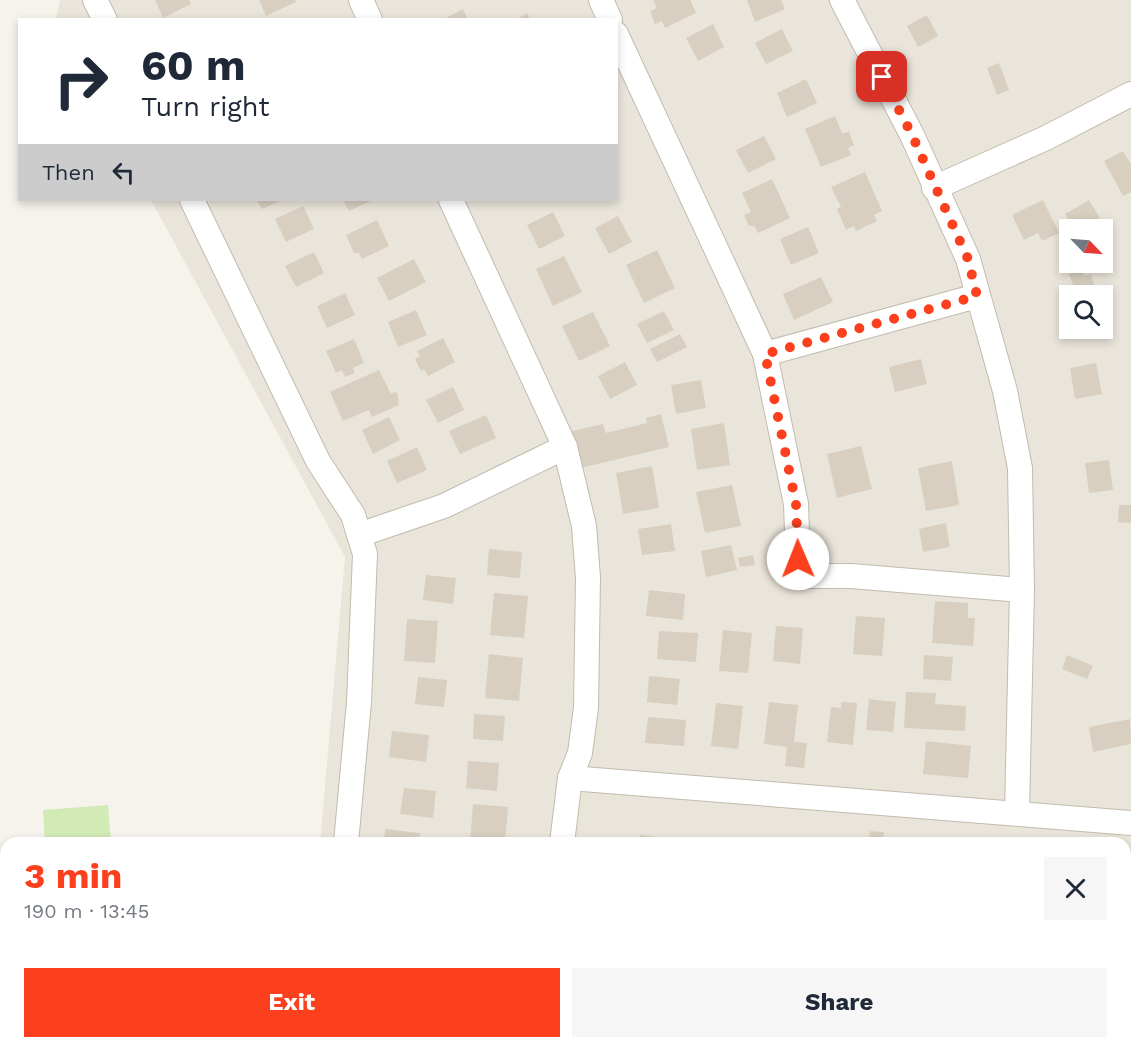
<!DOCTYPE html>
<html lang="en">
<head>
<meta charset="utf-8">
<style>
  body { margin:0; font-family:"Work Sans",sans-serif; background:#f6f6f7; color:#1f2937; height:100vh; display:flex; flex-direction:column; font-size:22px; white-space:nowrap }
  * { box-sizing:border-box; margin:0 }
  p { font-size:20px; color:#747a83 }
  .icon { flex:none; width:33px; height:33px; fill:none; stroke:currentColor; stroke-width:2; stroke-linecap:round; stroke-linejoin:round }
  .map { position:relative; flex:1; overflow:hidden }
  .drawer { position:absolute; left:0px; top:837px; width:1131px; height:212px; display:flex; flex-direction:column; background:#fff; border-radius:18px 18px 0 0; box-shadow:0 3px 9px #0003 }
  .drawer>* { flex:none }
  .hud { position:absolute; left:18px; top:18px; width:600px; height:183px; border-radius:0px; box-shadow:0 3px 9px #0003; background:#fff; color:#1f2937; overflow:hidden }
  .needle { width:39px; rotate:115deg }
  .controls { position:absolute; left:1059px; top:219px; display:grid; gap:12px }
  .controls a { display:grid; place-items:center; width:54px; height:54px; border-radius:0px; background:#fff; box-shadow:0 3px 9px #0003; font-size:30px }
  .pin { position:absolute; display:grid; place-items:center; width:51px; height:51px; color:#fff; margin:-26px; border-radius:12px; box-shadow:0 3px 9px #0006 }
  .me { position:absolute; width:66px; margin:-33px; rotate:359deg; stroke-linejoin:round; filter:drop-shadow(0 0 4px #0008) }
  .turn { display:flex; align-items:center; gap:21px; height:126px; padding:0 24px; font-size:27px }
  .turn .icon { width:78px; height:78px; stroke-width:2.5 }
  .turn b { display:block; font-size:42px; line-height:51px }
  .then { display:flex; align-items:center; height:57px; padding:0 24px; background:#0003; gap:12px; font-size:22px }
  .round { display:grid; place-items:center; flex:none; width:63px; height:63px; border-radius:0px; background:#f6f6f7 }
  .overview { display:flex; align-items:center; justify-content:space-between; height:102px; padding:0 24px }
  h1 { font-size:36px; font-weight:700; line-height:45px; color:#fc3f1d }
  .primary-button { display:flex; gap:12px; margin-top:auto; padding:12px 24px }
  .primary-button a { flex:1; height:69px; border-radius:0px; background:#fc3f1d; color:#fff; font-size:24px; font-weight:700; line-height:69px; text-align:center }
  .primary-button a+a { background:#f6f6f7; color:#1f2937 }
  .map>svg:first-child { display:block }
  .residential { fill:#eae5da; fill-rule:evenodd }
  .green { fill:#d2eab5 }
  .building { fill:#d8cfc1 }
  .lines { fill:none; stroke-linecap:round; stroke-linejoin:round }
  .street-casing { stroke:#c2bbae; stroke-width:26 }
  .street { stroke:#fff; stroke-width:24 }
  .route { stroke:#fc3f1d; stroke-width:10; stroke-dasharray:0 18 }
</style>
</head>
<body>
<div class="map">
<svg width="1131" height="1048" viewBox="0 0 1131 1048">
  <rect width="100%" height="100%" fill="#f6f3ec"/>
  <path class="residential" d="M 60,0 L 1131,0 L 1131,1048 L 516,1048 L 516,1042 L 1125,1042 L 1125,843 L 320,843 L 345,557 L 151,200 L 616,200 L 616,20 L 56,20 ZM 1070,230 L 1102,230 L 1102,262 L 1070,262 ZM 1070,296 L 1102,296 L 1102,328 L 1070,328 Z"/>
  <polygon class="green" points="108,805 111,843 45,843 43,810"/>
  <g class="building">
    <polygon points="155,0 189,0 191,4 163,18"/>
    <polygon points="259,0 295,0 296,2 266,16"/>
    <polygon points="653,0 690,0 696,13 665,28 662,21 655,24 650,11 657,8"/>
    <polygon points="747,0 781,0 785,9 755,22"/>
    <polygon points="463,9 468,20 442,20"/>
    <polygon points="527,13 530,20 516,20"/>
    <polygon points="927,15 938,36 918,47 907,26"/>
    <polygon points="713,24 724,47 698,61 686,38"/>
    <polygon points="782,29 793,51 766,64 755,43"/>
    <polygon points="999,63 1009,90 997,95 987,68"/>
    <polygon points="806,79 817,103 787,117 777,93"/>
    <polygon points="835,116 842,133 849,132 854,145 848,148 851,155 821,167 805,129"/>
    <polygon points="764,136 776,159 748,173 736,150"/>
    <polygon points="1123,151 1131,164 1131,192 1123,196 1104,161"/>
    <polygon points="865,172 882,211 874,215 877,221 856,231 854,226 846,230 837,209 841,207 831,187"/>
    <polygon points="772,179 790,218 758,233 754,226 749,226 744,215 751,212 742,193"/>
    <polygon points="257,200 282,200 262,209"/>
    <polygon points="343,200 373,200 349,211"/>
    <polygon points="1043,200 1059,233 1042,241 1038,233 1024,240 1012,215"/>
    <polygon points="1089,200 1100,218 1081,230 1075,230 1065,214"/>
    <polygon points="303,206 314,229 286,242 275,219"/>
    <polygon points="553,212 565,236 539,249 527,225"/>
    <polygon points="618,216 632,242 609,254 595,228"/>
    <polygon points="377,220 389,246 362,259 359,253 354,253 346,235"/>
    <polygon points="808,227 819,253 791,265 780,239"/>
    <polygon points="657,250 675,288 644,303 626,265"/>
    <polygon points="314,252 324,273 296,287 285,266"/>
    <polygon points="564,256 582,292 553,306 536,269"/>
    <polygon points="414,259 426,282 389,301 377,278"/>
    <polygon points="1082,270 1084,276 1091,274 1094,285 1088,286 1091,296 1077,296 1069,274"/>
    <polygon points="821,277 833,302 794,320 783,294"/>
    <polygon points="345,293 355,315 327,328 317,306"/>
    <polygon points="416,310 427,335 398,347 388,322"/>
    <polygon points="664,311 674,330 647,343 637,324"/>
    <polygon points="593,312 610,346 579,361 562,326"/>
    <polygon points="680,334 687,347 657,362 650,349"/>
    <polygon points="443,338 455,362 428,376 424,369 421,371 415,359 420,356 417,351"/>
    <polygon points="354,339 364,363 353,368 355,373 345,377 342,370 336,373 326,351"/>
    <polygon points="921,359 927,384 895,392 889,367"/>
    <polygon points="625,362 637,385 610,399 598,376"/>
    <polygon points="1096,363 1102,394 1075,399 1070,368"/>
    <polygon points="379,370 391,394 397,391 399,405 372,417 369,410 343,421 330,392"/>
    <polygon points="701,380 706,408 676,414 671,385"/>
    <polygon points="453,387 464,410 438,423 426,400"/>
    <polygon points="661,414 669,447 576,469 568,432 603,424 606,433 647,423 646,418"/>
    <polygon points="486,415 496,438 460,454 449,431"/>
    <polygon points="389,417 400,440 373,454 362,430"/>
    <polygon points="724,423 730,465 697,470 691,429"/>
    <polygon points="861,446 872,489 837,498 827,454"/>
    <polygon points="417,447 427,470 397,483 387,461"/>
    <polygon points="1109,460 1113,490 1089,493 1085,463"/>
    <polygon points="952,461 959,505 926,511 918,468"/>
    <polygon points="652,466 659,508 623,514 616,473"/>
    <polygon points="732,485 741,526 705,533 696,492"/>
    <polygon points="1119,505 1131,505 1131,523 1118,522"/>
    <polygon points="946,523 950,547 923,552 919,529"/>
    <polygon points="671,524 675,551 642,555 638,529"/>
    <polygon points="731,545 737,570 706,577 701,551"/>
    <polygon points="489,549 522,552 520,578 487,575"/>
    <polygon points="753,555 755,565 740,567 738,558"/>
    <polygon points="426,575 456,578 453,604 423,600"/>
    <polygon points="649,590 685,594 683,620 646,616"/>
    <polygon points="494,593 528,596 524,638 490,635"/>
    <polygon points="935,601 968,603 968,618 975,618 973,646 932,643"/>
    <polygon points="856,616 885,618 882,656 853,654"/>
    <polygon points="407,619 438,621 435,663 404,661"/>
    <polygon points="776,626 803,628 800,664 773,661"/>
    <polygon points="723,630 752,633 748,673 719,671"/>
    <polygon points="659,631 698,633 696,662 657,659"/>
    <polygon points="489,654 523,658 519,701 485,698"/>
    <polygon points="924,655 953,657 951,681 923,679"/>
    <polygon points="1067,655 1093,666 1087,679 1062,669"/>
    <polygon points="649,676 680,679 677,705 647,702"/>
    <polygon points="418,677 447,680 444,707 415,704"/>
    <polygon points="906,692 936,693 935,704 966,706 965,731 904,728"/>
    <polygon points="869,699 896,702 893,732 866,730"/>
    <polygon points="769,702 798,705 794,742 807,743 804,768 785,766 787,747 764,744"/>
    <polygon points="841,702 857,703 853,745 827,742 831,707 841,708"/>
    <polygon points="716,703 743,706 738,749 711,746"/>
    <polygon points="474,714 505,716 503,741 473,739"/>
    <polygon points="648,717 686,720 684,746 645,743"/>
    <polygon points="1130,719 1131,744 1093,752 1089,727"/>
    <polygon points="392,731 429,735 426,762 389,757"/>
    <polygon points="926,741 971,746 968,778 923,774"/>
    <polygon points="468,761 499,763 497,791 466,788"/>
    <polygon points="404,788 436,791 433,818 400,814"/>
    <polygon points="473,804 508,807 505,843 470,843"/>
    <polygon points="385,829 420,833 419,843 384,843"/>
    <polygon points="870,831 884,832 883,838 894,838 893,843 869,843"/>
    <polygon points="640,835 686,840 685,843 639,843"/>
    <polygon points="563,1042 590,1042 589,1048 563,1048"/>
    <rect x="841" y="1042" width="22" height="6"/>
    <polygon points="979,1042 990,1042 989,1047 978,1047"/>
  </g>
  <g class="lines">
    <g class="street-casing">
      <g id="street">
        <polyline points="95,0 105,20"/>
        <polyline points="361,0 370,20"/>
        <polyline points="601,0 610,20"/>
        <polyline points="842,0 912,135 968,259 1005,391 1020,468 1022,590 1017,812"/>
        <polyline points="616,34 765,354 796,504 798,559 809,576 851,576 1022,590"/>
        <polyline points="934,188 1046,138 1131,94"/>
        <polyline points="192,200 318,461 353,515 365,554 359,702 346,843"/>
        <polyline points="451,200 565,447 584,526 588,578 586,708 580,753 570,778 562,843"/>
        <polyline points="765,354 977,296"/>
        <polyline points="359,535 444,506 565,447"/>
        <polyline points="570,778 1131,823"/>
        <polyline points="1125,955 1131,901"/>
        <polyline points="537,1048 538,1042"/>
        <polyline points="1115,1048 1116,1042"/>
      </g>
    </g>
    <use href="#street" class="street"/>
  </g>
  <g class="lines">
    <polyline class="route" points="798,559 796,504 765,354 977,296 968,259 912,135 882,77"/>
  </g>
</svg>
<div class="controls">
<a><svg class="needle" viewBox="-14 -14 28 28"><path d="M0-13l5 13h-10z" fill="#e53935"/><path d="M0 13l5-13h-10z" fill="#747a83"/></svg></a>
<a><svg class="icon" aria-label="search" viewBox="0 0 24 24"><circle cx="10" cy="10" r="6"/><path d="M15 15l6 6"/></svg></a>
</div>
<div class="pin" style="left:882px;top:77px;background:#d93025"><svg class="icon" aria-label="arrive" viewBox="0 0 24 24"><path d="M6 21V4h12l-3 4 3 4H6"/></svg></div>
<svg class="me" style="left:798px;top:559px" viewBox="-20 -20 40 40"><circle r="19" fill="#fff"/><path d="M0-13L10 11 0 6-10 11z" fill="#fc3f1d"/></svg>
<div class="hud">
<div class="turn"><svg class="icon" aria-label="right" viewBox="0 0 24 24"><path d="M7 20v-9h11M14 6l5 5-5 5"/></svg><div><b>60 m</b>Turn right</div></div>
<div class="then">Then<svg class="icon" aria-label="left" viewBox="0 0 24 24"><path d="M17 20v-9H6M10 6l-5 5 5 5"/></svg></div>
</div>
<section class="drawer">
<div class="overview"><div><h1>3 min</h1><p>190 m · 13:45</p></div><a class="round"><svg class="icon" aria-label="close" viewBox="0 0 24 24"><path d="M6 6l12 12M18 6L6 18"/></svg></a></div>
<div class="primary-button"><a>Exit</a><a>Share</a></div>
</section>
</div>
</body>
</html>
